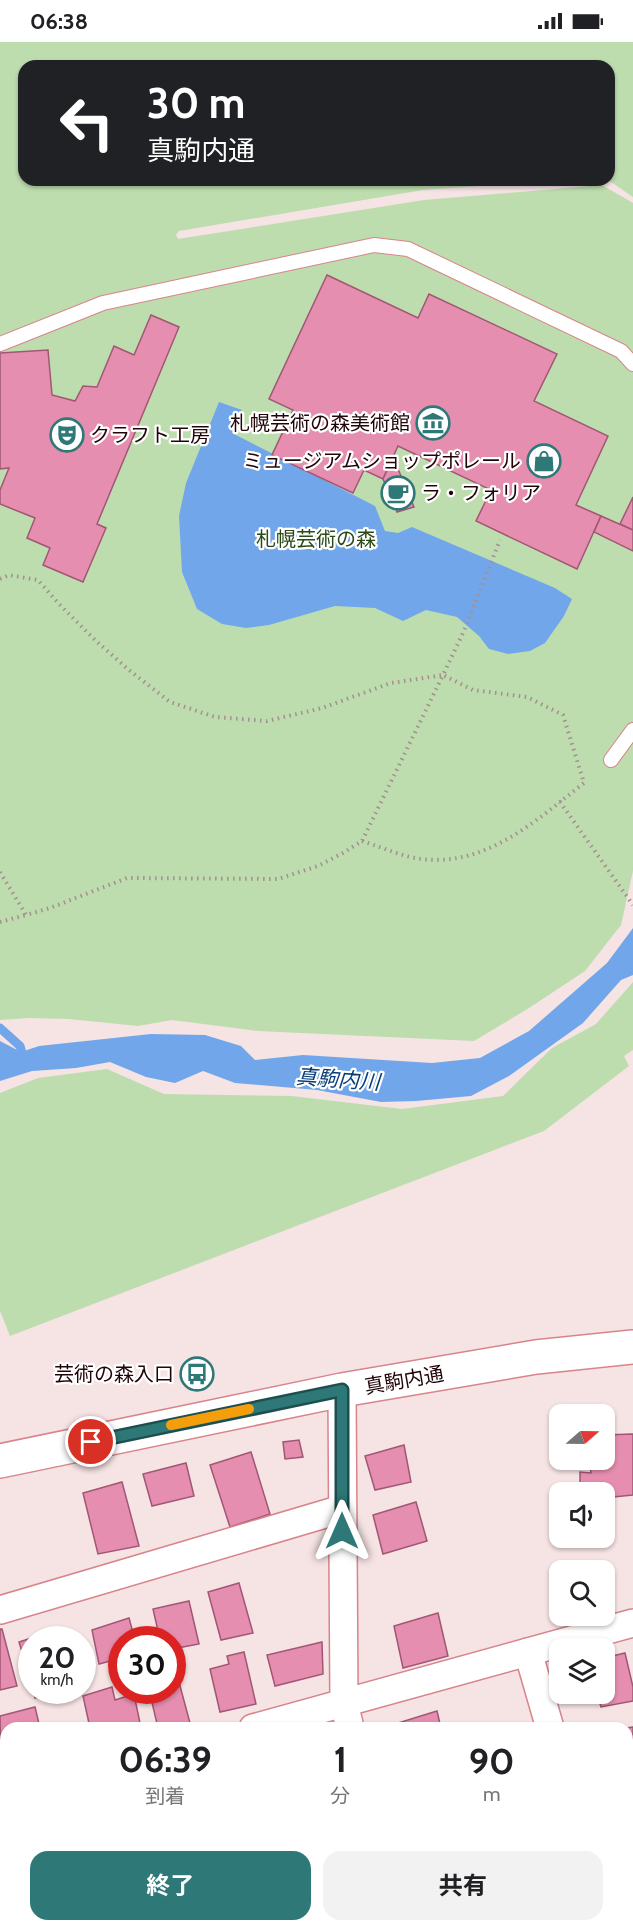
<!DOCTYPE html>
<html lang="ja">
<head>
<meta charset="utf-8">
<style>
  body { margin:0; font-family:Cabin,"Noto Sans JP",sans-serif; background:#f2f2f2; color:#202124; height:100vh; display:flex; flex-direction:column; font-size:22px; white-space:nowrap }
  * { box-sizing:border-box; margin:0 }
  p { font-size:20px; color:#757577 }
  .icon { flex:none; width:33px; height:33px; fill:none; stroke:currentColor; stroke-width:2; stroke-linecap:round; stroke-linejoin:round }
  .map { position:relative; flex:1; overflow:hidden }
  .sheet { position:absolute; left:0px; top:1680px; width:633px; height:210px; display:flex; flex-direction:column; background:#fff; border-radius:18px 18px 0 0; box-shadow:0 2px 4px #0004 }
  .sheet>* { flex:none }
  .top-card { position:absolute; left:18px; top:18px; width:597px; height:126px; border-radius:18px; box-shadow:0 2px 4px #0004; background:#202124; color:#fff; overflow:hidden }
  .needle { width:39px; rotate:70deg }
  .fabs { position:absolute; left:549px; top:1362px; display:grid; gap:12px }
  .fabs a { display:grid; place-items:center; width:66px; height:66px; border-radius:12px; background:#fff; box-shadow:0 2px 4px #0004; font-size:30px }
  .speed { position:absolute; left:18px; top:1584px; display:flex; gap:12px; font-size:30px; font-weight:700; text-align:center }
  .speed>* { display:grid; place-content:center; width:78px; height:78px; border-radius:50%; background:#fff; box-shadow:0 2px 4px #0004; line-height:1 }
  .speed small { font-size:15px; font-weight:400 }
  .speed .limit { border:9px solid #d22; background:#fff; color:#111 }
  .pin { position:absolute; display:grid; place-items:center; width:51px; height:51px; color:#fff; margin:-26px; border:3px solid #fff; border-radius:50%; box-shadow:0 2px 6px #0007 }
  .me { position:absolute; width:66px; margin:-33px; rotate:0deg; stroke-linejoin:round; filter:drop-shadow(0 0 4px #0008) }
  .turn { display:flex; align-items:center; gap:21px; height:126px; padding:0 30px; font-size:27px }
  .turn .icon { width:78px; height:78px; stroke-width:2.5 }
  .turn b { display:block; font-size:42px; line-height:51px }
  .eta { display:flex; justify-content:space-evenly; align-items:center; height:102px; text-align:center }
  .eta b { font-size:36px; font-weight:700; line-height:42px }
  .button { display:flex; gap:12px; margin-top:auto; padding:12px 30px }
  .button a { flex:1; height:69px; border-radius:18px; background:#2e7878; color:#fff; font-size:24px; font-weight:700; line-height:69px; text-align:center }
  .button a+a { background:#f2f2f2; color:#202124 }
  .status { display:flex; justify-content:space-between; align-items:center; height:42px; padding:0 30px; background:#fff; direction:ltr }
  .status svg { height:16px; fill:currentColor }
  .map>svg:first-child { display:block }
  .green { fill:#bdddaf }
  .water { fill:#72a6ea }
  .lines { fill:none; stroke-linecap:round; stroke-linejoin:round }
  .stream { stroke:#72a6ea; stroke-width:9 }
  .building { fill:#e68eb0; stroke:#a15774; stroke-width:1.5 }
  .service-casing { stroke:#d8848a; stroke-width:16 }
  .minor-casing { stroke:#d8848a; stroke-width:30 }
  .trunk-casing { stroke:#d8848a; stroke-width:36 }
  .path { stroke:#a58e90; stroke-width:4; stroke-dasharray:1.5 4.5; stroke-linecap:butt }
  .service { stroke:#fff; stroke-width:14 }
  .minor { stroke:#fff; stroke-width:27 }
  .trunk { stroke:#fff; stroke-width:33 }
  .route-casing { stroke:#1e4e4e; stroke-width:15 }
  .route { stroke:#2e7878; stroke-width:10 }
  .slow { stroke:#f59e0b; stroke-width:10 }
  .labels { text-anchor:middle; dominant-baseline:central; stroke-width:4.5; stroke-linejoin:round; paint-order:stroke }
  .poi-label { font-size:20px; fill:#210408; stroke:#fff; text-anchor:end }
  .park-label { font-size:20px; fill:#294916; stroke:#fff }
  .street-label { font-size:20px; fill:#210408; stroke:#fff }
  .water-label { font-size:21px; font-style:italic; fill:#073d79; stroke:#fff }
</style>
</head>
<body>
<div class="status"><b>06:38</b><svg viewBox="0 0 49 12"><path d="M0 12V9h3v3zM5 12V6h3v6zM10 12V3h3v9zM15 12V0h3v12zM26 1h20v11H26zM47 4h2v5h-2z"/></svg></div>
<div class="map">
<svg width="633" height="1890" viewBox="0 0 633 1890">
  <rect width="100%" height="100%" fill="#f6e3e4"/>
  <g class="green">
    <polygon points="0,0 633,0 633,155 608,138 609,24 24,24 24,138 560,138 423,148 179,189 176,193 178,197 424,158 602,143 633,161 633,829 621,883 585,929 529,966 474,999 258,989 172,978 138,984 69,977 29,976 0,978"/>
    <polygon points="633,940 633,1008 624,1014 629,1024 544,1089 10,1294 0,1269 0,1051 38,1036 107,1027 164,1052 292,1054 402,1067 503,1054 552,1006 596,982"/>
    <polygon points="330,1884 384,1884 385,1890 309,1890"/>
  </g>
  <g class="water">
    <polygon points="219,360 242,368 232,391 375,464 385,489 398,491 412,485 555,546 572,557 564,574 545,601 530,609 508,612 489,607 479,594 457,575 426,568 403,579 375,566 335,564 269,583 246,586 222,582 197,567 182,530 179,474 186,441"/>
    <polygon points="633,886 633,933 621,938 583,981 509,1034 471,1054 416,1059 381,1060 317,1048 235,1041 203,1029 175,1041 146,1035 110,1020 76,1026 32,1029 0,1039 0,999 21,1010 39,1004 151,992 205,993 241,1004 255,1018 303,1013 432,1021 480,1016 529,989 607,921"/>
  </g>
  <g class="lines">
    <polyline class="stream" points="0,986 20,1004 25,1022"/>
  </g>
  <g class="building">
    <polygon points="327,233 418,276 429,252 557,312 534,359 608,394 576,463 601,474 577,527 476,479 491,448 398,404 383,437 364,428 353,451 272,413 293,368 269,357"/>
    <polygon points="151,273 179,285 97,482 106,486 83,540 43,523 50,506 27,496 35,476 0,462 0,448 9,426 0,427 0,311 48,308 52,353 75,359 83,344 97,345 114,304 134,313"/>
    <polygon points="393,415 414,465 397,470 383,437"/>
    <polygon points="633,455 633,488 620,482"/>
    <polygon points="601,474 633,488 633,509 594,490"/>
    <polygon points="633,1392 633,1453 604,1456 604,1450 580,1450 580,1430 591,1431 589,1418 604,1418 604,1393"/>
    <polygon points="299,1398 303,1415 285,1417 283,1400"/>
    <polygon points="404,1403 411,1440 375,1448 365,1414"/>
    <polygon points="251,1410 270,1472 230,1485 210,1423"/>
    <polygon points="186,1421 194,1454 152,1464 143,1432"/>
    <polygon points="122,1440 139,1504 98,1512 83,1451"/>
    <polygon points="416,1460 427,1499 383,1512 373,1473"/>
    <polygon points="239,1541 253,1591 221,1598 208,1550"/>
    <polygon points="189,1559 199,1602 172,1607 172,1598 160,1598 153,1567"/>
    <polygon points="438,1571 448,1614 403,1626 394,1584"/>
    <polygon points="129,1576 135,1598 122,1598 122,1616 99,1622 92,1588"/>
    <polygon points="0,1587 2,1587 17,1644 0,1648"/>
    <polygon points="53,1589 56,1598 32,1598 32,1643 19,1600"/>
    <polygon points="322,1600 323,1632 275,1644 267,1613"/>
    <polygon points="244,1610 256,1662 220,1670 210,1627 229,1622 227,1614"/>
    <polygon points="625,1611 633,1645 633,1659 601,1665 597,1652 604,1652 604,1616"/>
    <polygon points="176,1629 190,1681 170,1686 158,1686 150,1652 160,1648 172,1648 172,1630"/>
    <polygon points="112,1645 115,1658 134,1652 141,1686 90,1686 83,1654"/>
    <polygon points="33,1648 65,1648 35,1656"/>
    <polygon points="35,1665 40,1686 6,1686 6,1729 1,1730 0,1674"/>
    <polygon points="437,1669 441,1686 399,1686 398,1681"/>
    <polygon points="633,1685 633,1736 627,1738 627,1686"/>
    <polygon points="633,1768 633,1801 629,1802 627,1770"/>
    <polygon points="6,1880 6,1884 12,1884 15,1890 0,1890 0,1883"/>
    <polygon points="51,1884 82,1884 84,1890 53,1890"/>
    <rect x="114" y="1884" width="28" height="6"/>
    <polygon points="247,1884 281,1884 282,1890 249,1890"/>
    <polygon points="536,1884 564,1884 546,1890 538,1890"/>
  </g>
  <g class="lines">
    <g class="service-casing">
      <g id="service">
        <polyline points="0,302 103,261 374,203 408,207 621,309 633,322"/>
        <polyline points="611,718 633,688"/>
      </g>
    </g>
    <g class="minor-casing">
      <g id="minor">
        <polyline points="342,1348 344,1661 350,1686"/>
        <polyline points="0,1568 342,1467"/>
        <polyline points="528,1610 550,1686"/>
        <polyline points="253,1686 633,1581"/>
        <polyline points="0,1752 6,1750"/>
        <polyline points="186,1884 188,1890"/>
        <polyline points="402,1884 404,1890"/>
        <polyline points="606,1884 608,1890"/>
      </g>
    </g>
    <g class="trunk-casing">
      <polyline id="trunk" points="0,1419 342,1348 536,1315 633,1305"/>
    </g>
    <g class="path">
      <polyline points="0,537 9,533 38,538 58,561 96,599 129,628 170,660 215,675 267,679 322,666 391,641 443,633 463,591 500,498"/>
      <path d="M 362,799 C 378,804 394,811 410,815 C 469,828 516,795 560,760 L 633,863"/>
      <polyline points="0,830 26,873 50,866 127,836 278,837 318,824 343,811 362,799 443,633 473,648 527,655 563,673 584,741 560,760"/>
      <polyline points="0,880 26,873"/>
    </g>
    <use href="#service" class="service"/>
    <use href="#minor" class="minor"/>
    <use href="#trunk" class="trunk"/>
  </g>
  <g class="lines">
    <g class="route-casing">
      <polyline id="route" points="91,1400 342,1348 342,1489"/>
    </g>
    <use href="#route" class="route"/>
    <polyline class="slow" points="171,1383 249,1367"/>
  </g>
  <defs>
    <g id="museum-ring" transform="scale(1.725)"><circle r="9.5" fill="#fff" stroke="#2e7878" stroke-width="1.5"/><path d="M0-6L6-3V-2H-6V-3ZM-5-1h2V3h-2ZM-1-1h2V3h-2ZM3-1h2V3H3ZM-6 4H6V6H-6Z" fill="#2e7878"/></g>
    <g id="theatre-ring" transform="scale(1.725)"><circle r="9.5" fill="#fff" stroke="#2e7878" stroke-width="1.5"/><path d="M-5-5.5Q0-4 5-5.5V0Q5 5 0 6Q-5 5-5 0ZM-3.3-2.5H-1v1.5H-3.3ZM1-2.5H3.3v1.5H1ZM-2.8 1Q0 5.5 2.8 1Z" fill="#2e7878"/></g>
    <g id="shop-ring" transform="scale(1.725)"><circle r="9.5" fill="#fff" stroke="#2e7878" stroke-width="1.5"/><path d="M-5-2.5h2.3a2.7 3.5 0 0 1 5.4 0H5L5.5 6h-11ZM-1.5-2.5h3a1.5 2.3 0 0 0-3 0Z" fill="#2e7878"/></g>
    <g id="cafe-ring" transform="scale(1.725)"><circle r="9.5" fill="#fff" stroke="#2e7878" stroke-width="1.5"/><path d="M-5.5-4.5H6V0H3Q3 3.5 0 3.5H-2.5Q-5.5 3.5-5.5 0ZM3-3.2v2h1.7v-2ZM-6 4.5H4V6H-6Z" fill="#2e7878"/></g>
    <g id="bus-ring" transform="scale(1.725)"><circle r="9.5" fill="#fff" stroke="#2e7878" stroke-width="1.5"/><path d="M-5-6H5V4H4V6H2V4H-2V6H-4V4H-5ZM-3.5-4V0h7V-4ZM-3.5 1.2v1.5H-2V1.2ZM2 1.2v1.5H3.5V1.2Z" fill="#2e7878"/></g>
  </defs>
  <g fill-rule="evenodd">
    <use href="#museum-ring" x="433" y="381"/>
    <use href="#theatre-ring" x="67" y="393"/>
    <use href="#shop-ring" x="544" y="419"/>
    <use href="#cafe-ring" x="398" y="451"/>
    <use href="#bus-ring" x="197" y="1332"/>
  </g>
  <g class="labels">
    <g class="poi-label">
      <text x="410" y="381">札幌芸術の森美術館</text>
      <text x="90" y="393" text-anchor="start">クラフト工房</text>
      <text x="521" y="419">ミュージアムショップポレール</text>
      <text x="421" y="451" text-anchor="start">ラ・フォリア</text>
      <text x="174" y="1332">芸術の森入口</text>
    </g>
    <g class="park-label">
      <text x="316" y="497">札幌芸術の森</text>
    </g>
    <g class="street-label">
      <text transform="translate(404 1338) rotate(-10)">真駒内通</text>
    </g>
    <g class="water-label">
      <text transform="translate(338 1037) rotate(4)">真駒内川</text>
    </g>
  </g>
</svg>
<div class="fabs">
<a><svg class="needle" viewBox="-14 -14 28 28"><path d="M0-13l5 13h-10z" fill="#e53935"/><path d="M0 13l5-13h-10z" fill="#757577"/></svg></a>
<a><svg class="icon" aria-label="sound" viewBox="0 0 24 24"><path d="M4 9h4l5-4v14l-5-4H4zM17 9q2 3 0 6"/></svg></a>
<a><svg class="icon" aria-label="search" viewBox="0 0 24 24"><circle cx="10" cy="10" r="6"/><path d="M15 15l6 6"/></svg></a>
<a><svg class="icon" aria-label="layers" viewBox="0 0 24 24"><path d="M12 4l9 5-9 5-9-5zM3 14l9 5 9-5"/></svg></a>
</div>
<div class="speed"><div>20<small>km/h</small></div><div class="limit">30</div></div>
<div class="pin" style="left:91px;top:1400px;background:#d93025"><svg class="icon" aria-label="arrive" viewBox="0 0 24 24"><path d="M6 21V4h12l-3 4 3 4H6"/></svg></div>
<svg class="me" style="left:342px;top:1489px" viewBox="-20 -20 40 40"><path d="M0-17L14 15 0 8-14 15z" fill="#2e7878" stroke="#fff" stroke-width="4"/></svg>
<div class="top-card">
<div class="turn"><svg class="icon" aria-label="left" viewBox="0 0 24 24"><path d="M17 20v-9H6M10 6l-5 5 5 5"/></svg><div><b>30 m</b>真駒内通</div></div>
</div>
<section class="sheet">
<div class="eta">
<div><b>06:39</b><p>到着</p></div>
<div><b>1</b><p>分</p></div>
<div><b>90</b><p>m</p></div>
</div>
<div class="button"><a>終了</a><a>共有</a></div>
</section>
</div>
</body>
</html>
